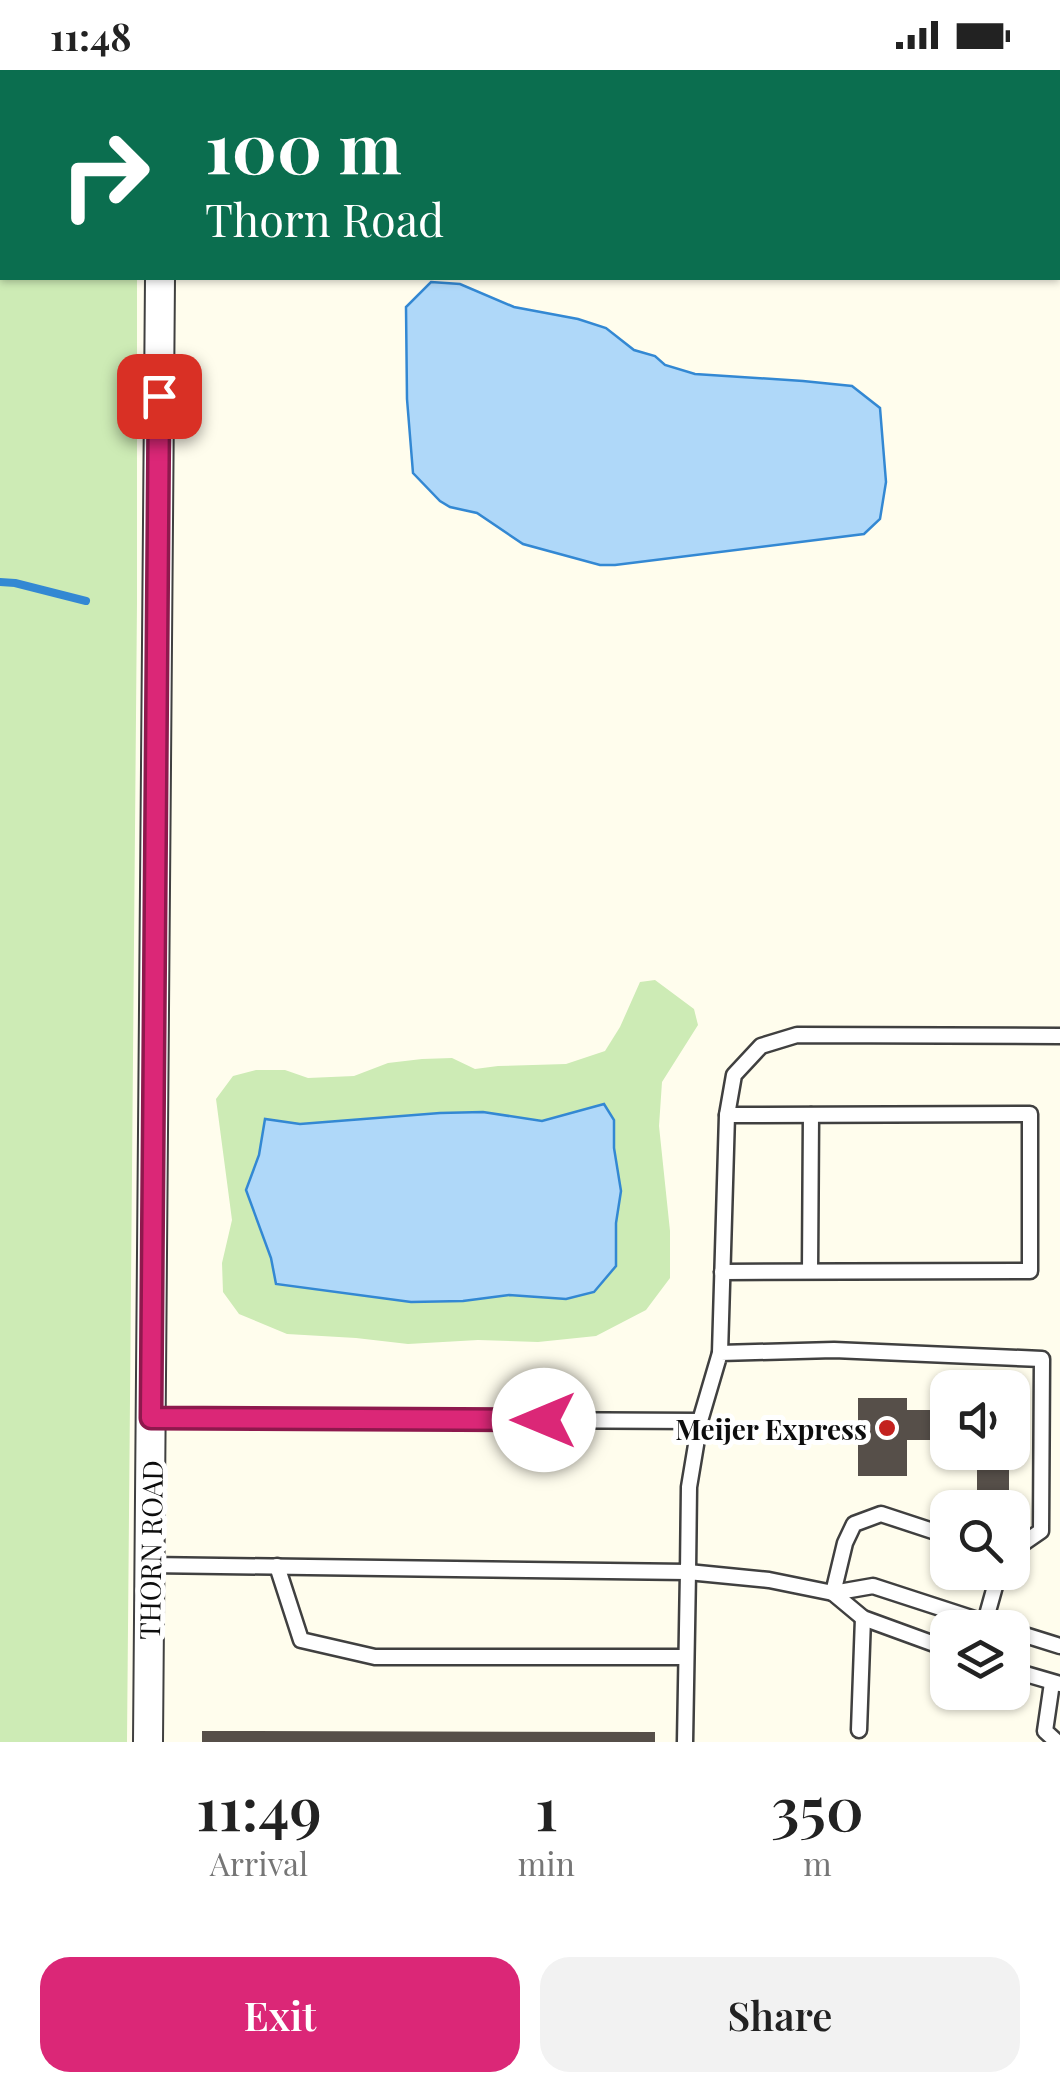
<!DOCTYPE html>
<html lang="en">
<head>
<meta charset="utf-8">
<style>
  body { margin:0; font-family:"Playfair Display",serif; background:#f2f2f2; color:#222; height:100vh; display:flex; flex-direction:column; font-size:38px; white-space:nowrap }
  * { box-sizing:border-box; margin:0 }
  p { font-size:32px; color:#767676 }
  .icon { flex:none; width:55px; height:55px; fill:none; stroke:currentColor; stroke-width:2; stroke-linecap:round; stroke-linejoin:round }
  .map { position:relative; height:1672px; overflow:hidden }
  .panel { display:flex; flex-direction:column; background:#fff; flex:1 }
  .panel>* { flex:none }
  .hud { position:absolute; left:0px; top:0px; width:1060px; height:210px; box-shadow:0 2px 8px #0004; background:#0b6e4f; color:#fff; overflow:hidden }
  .tools { position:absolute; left:930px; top:1300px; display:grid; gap:20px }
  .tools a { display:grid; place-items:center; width:100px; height:100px; border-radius:20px; background:#fff; box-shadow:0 2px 8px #0004; font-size:50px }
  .pin { position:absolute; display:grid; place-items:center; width:85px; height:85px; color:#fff; margin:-42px; border-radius:20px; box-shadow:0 5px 15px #0006 }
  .me { position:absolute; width:110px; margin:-55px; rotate:270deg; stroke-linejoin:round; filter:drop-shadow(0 0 8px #0008) }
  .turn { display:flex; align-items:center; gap:35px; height:210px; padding:0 40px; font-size:45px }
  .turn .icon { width:130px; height:130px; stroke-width:2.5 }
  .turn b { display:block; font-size:70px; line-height:85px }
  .eta { display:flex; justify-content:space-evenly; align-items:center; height:170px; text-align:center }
  .eta b { font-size:60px; font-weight:600; line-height:70px }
  .primary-button { display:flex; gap:20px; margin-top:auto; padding:20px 40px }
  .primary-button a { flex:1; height:115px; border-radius:30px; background:#db2777; color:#fff; font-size:40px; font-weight:600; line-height:115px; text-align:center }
  .primary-button a+a { background:#f2f2f2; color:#222 }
  .status { display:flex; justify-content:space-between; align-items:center; height:70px; padding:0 50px; background:#fff; direction:ltr }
  .status svg { height:28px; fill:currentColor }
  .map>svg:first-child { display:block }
  .green { fill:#cdebb5 }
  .water { fill:#afd8f9; stroke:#3388d3; stroke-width:2.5 }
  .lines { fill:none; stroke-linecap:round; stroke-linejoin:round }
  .stream { stroke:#3388d3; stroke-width:8 }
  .building { fill:#564f49 }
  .service-casing { stroke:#404040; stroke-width:19 }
  .minor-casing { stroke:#404040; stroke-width:32 }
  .service { stroke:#fff; stroke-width:14 }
  .minor { stroke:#fff; stroke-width:28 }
  .route-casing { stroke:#8e194d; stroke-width:25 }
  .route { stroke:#db2777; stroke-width:18 }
  .poi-dot { fill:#c3221f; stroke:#fff; stroke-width:4 }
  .labels { text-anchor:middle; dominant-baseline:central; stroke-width:10; stroke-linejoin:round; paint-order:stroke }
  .poi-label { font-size:28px; font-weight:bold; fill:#0d0d0d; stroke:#fff; text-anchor:end }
  .street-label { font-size:28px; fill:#0d0d0d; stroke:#fff }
</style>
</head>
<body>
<div class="status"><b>11:48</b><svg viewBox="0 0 49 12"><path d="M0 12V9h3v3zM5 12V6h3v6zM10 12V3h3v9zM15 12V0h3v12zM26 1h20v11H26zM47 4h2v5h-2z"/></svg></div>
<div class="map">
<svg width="1060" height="1672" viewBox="0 0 1060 1672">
  <rect width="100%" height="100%" fill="#fffded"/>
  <g class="green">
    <polygon points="0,0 137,0 137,2 2,2 2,208 137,208 137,532 127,1672 0,1672"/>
    <polygon points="655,910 694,939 698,955 662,1012 659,1056 670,1161 670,1208 646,1240 596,1266 538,1272 478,1270 408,1274 356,1268 287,1264 239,1244 223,1222 222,1193 232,1150 216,1029 233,1006 256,1000 285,1000 308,1008 354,1006 388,993 422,989 452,988 475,999 498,996 566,994 605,981 620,957 640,912"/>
  </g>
  <g class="water">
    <polygon points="431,212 460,214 514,237 578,249 606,258 634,280 655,286 665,295 695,304 803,311 852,316 880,338 886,412 880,449 864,464 615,495 600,495 523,474 477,443 450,437 440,431 413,403 407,329 406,237"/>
    <polygon points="604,1034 614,1050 614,1078 621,1121 616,1153 616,1196 594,1222 566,1229 509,1225 463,1231 411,1232 276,1214 271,1188 246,1120 259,1085 265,1049 300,1054 440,1043 483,1042 542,1051"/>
  </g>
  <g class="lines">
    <polyline class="stream" points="0,512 15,513 86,531"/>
  </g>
  <g class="building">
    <rect x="977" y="1304" width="32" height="14"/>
    <polygon points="858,1328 907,1328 907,1340 948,1340 948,1370 907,1370 907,1406 858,1406"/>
    <rect x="977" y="1382" width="32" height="56"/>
    <polygon points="202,1661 655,1662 655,1672 202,1672"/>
  </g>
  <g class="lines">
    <g class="service-casing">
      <g id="service">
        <polyline points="810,1201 811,1045"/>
        <polyline points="722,1202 1030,1201 1030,1044 727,1045"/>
        <polyline points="720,1283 727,1045 734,1005 761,976 797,965 1060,966"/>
        <polyline points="151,1348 700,1351"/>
        <polyline points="149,1495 688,1502 689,1417 700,1351 720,1283 834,1280 1042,1289 1041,1461 1012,1481"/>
        <polyline points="277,1496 301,1570 375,1587 686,1587"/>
        <polyline points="833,1523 845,1473 854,1454 881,1444 948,1466"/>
        <polyline points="833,1523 863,1548 948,1579"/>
        <polyline points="985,1552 999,1502"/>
        <polyline points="1012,1561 1060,1576"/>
        <polyline points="1012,1600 1060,1614"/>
        <polyline points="1052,1613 1045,1661 1057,1672"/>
        <polyline points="859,1660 863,1548"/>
        <polyline points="685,1672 688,1502 769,1510 833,1523 873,1516 1002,1558"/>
      </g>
    </g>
    <g class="minor-casing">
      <g id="minor">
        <polyline points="162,2 162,0"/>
        <polyline points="148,1672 160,208"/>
      </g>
    </g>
    <use href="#service" class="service"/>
    <use href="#minor" class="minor"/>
  </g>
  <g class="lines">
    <g class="route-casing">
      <polyline id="route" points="159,326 151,1348 544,1350"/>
    </g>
    <use href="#route" class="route"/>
  </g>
  <circle class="poi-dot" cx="887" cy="1358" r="10"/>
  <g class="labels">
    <g class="poi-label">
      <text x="867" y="1358">Meijer Express</text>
    </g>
    <g class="street-label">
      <text transform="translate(150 1480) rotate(-89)">THORN ROAD</text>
    </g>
  </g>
</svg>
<div class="tools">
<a><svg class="icon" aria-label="sound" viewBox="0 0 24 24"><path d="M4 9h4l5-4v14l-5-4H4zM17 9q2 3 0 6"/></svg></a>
<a><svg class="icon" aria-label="search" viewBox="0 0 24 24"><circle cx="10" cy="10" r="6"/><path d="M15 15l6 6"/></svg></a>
<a><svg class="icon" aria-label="layers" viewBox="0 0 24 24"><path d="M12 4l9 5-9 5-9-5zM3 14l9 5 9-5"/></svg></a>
</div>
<div class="pin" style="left:159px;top:326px;background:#d93025"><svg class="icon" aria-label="arrive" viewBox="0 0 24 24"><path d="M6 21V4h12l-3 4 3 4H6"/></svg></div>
<svg class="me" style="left:544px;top:1350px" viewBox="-20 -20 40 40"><circle r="19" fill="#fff"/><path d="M0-13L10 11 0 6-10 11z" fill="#db2777"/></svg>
<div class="hud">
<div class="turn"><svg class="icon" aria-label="right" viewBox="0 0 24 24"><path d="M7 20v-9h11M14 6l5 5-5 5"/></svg><div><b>100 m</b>Thorn Road</div></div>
</div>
</div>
<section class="panel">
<div class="eta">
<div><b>11:49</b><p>Arrival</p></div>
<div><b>1</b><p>min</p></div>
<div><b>350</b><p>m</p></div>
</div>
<div class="primary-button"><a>Exit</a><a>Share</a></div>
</section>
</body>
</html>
